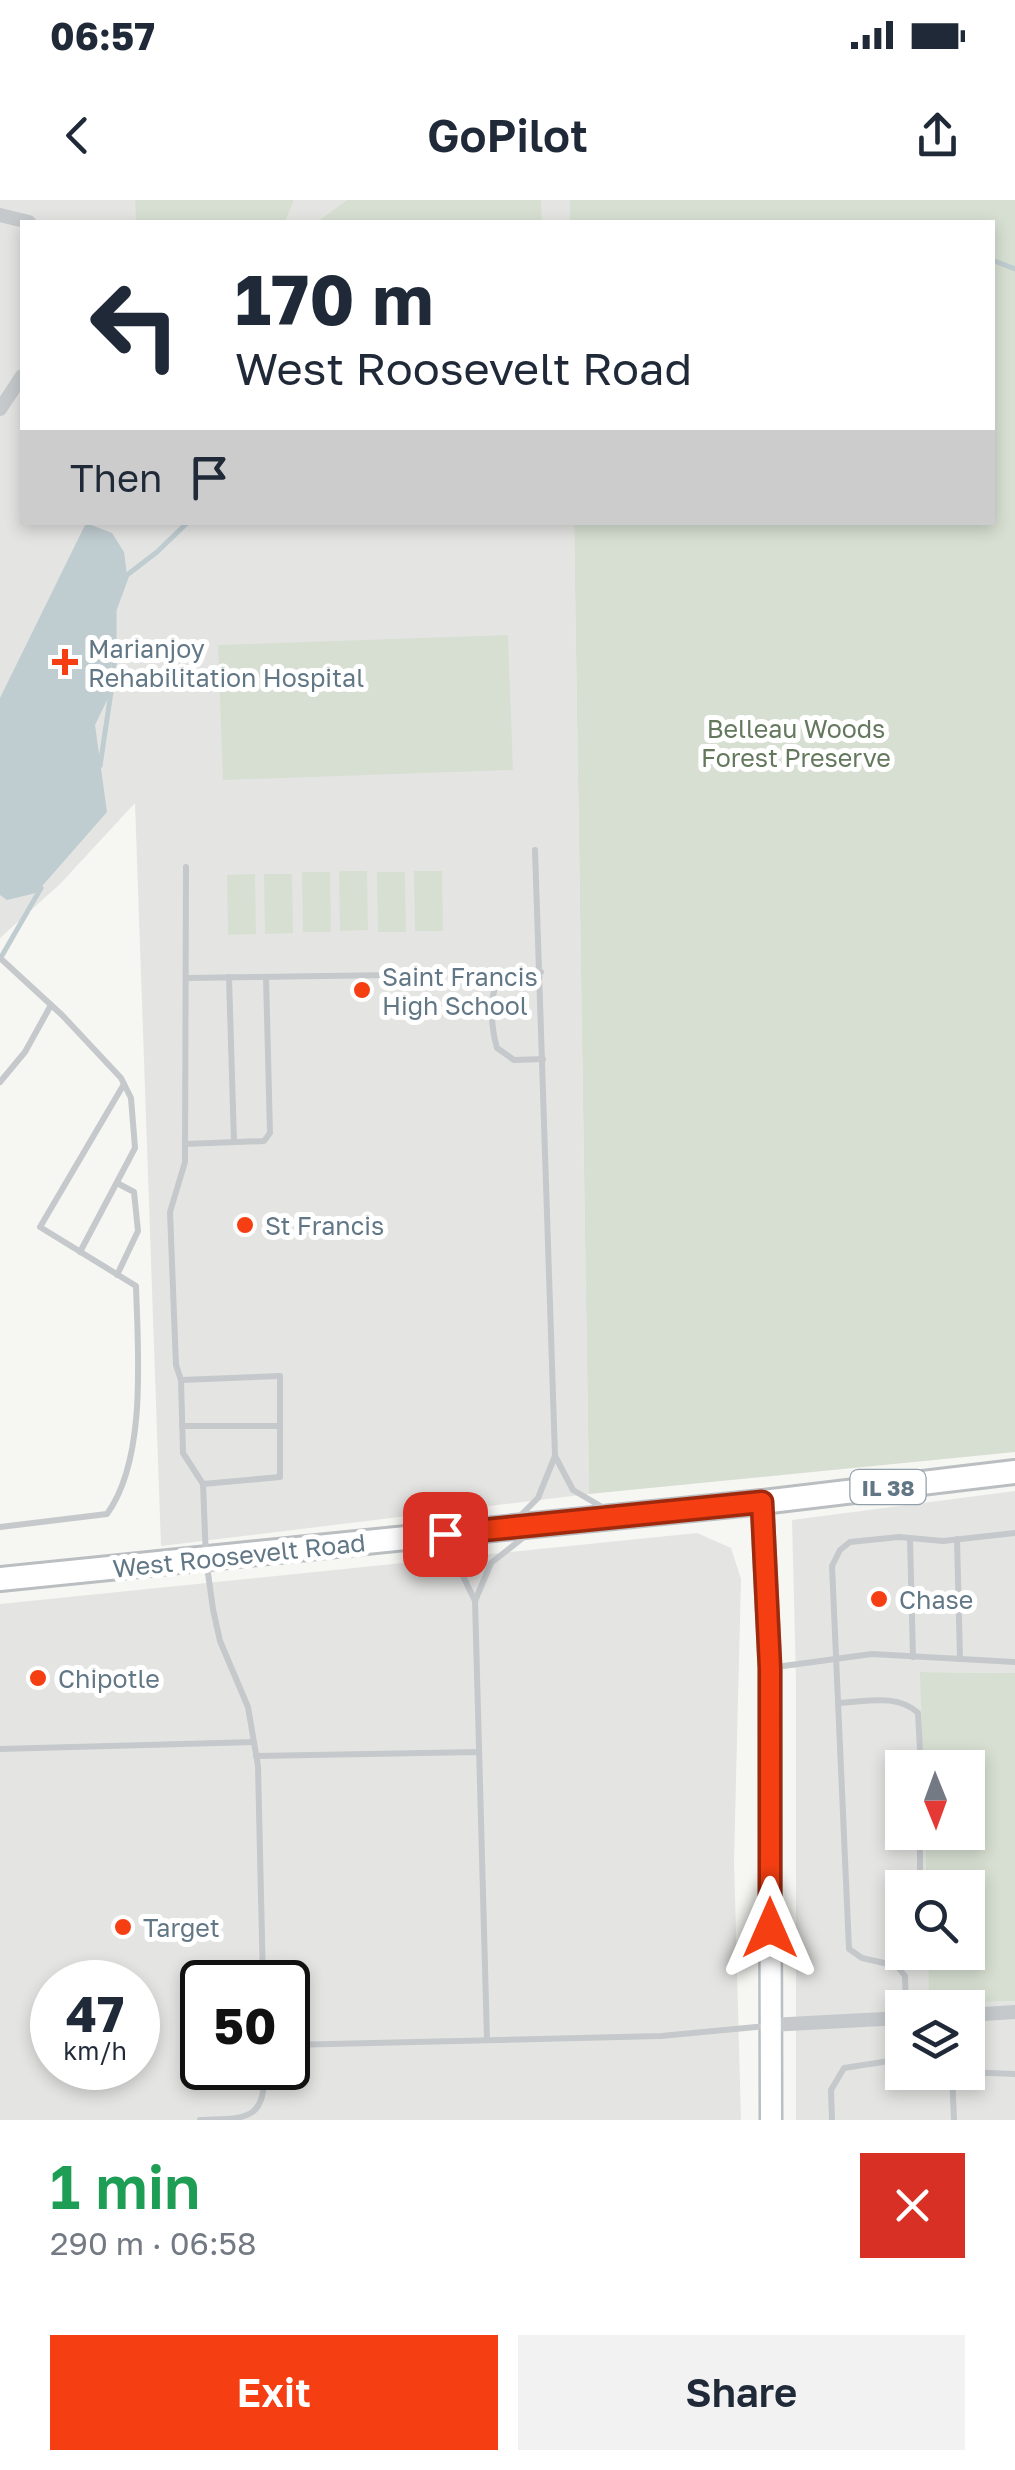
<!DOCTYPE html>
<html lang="en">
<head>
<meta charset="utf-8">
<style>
  body { margin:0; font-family:"Golos Text",sans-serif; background:#f2f2f3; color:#1f2937; height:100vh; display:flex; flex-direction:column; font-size:38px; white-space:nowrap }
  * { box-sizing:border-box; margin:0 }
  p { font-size:32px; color:#747a83 }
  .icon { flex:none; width:55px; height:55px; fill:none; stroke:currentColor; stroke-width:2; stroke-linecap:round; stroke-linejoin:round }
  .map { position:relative; height:1920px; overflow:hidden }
  .sheet { display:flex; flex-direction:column; background:#fff; flex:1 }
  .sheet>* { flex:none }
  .top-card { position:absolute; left:20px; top:20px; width:975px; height:305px; border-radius:0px; box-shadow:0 5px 15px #0003; background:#fff; color:#1f2937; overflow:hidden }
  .needle { width:65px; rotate:179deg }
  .controls { position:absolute; left:885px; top:1550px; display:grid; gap:20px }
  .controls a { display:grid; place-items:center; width:100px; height:100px; border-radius:0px; background:#fff; box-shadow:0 5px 15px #0003; font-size:50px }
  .speed { position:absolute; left:30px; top:1760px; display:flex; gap:20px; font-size:50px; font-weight:700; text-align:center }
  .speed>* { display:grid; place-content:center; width:130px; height:130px; border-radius:50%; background:#fff; box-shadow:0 5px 15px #0003; line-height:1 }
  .speed small { font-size:25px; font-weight:400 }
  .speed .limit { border:5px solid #111; border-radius:15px; background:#fff; color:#111 }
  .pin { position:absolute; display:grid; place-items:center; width:85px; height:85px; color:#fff; margin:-42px; border-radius:20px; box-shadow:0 5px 15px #0006 }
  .me { position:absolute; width:110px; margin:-55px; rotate:0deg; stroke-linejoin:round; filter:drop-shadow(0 0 8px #0008) }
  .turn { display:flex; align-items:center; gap:35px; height:210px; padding:0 50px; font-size:45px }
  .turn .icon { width:130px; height:130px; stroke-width:2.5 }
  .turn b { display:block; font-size:70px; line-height:85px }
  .then { display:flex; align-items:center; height:95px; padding:0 50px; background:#0003; gap:20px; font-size:38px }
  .round { display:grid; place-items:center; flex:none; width:105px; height:105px; border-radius:0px; background:#f2f2f3 }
  .headline { display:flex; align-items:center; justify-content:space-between; height:170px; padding:0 50px }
  h1 { font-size:60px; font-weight:600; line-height:75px; color:#1e9e55 }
  .primary-button { display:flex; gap:20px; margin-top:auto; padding:20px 50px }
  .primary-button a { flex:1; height:115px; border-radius:0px; background:#f53f13; color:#fff; font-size:40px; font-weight:600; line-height:115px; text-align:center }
  .primary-button a+a { background:#f2f2f3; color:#1f2937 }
  .status { display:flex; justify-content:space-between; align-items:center; height:70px; padding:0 50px; background:#fff; direction:ltr }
  .status svg { height:28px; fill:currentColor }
  header { display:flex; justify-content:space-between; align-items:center; height:130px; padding:0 50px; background:#fff; font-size:45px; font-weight:600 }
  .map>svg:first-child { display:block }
  .built { fill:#e4e5e3; fill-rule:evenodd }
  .green { fill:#d7dfd2 }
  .water { fill:#bfccd0 }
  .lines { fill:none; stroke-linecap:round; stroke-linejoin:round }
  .stream { stroke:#bfccd0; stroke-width:5 }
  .secondary-casing { stroke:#b9bfc3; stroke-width:25 }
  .primary-casing { stroke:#babec1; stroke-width:28 }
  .lane { stroke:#c5c9cc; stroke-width:6 }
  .street { stroke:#c5c9cc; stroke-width:14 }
  .secondary { stroke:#fff; stroke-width:20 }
  .primary { stroke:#fff; stroke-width:22 }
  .route-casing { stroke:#9f290c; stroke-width:25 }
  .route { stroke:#f53f13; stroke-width:18 }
  .poi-dot { fill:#f53f13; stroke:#fff; stroke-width:4 }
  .labels { text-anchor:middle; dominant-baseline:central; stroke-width:10; stroke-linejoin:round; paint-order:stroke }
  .shield { fill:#fff; stroke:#91a0aa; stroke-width:2.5 }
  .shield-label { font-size:22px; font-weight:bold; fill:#627786 }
  .poi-label { font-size:25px; fill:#627786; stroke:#fff; text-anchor:start }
  .park-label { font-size:25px; fill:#64785d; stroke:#fff }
  .street-label { font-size:25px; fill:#627786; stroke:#fff }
</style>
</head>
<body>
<div class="status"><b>06:57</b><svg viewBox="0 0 49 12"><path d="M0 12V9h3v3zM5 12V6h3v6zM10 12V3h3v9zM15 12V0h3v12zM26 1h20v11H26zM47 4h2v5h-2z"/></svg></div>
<header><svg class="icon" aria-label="back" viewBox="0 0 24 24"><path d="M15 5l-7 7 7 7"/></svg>GoPilot<svg class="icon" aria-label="share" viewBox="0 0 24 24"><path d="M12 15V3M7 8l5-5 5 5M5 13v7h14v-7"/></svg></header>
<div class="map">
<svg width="1015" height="1920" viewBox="0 0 1015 1920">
  <rect width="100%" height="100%" fill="#f6f6f2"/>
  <g class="built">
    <polygon points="0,0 570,0 570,22 22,22 22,322 574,323 589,1294 161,1346 135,603 60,684 0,738"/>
    <path d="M 1015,1291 L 1015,1473 L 921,1472 L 923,1567 L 902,1568 L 902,1632 L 925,1633 L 926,1687 L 902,1688 L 902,1752 L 928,1753 L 930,1804 L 1015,1801 L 1015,1920 L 796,1920 L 796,1479 L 792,1320 ZM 902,1808 L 968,1808 L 968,1872 L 902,1872 Z"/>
    <path d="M 697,1333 L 731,1348 L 741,1379 L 734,1661 L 741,1920 L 0,1920 L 0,1404 ZM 52,1782 L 138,1782 L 138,1868 L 52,1868 ZM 202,1782 L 288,1782 L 288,1868 L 202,1868 Z"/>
  </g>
  <g class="green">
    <polygon points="135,0 294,0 285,22 136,22"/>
    <polygon points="347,0 541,0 542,22 317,22"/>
    <polygon points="570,0 1015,0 1015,1252 589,1294 574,323 992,322 992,22 570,22"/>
    <polygon points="508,435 513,570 223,580 218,445"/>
    <polygon points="339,671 367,671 368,730 340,731"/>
    <polygon points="414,671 442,671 443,731 415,731"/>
    <polygon points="302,672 330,672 331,732 303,732"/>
    <polygon points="377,672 405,672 406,732 378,732"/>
    <polygon points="255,674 256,734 228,735 227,675"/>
    <polygon points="264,674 292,674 293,733 265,734"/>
    <polygon points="920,1472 1015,1473 1015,1801 929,1804 928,1753 968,1752 968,1688 926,1687 925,1633 968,1632 968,1568 923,1567"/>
  </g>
  <polygon class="water" points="86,323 112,333 124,352 127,375 114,410 110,494 95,525 107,612 36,693 7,700 0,695 0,498"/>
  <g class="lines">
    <g class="stream">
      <polyline points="992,60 1015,69"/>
      <polyline points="100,566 114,472 114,410 127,375 157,352 188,322"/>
      <polyline points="0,759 41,688"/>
    </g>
    <g class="secondary-casing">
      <polyline id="secondary" points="762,1302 770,1468 771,1920"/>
    </g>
    <g class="primary-casing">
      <polyline id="primary" points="0,1379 762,1302 1015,1272"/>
    </g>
    <g class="lane">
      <polyline points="535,650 555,1256"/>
      <polyline points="186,667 185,962 170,1012 176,1165 181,1180 183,1253 203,1284 206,1359 213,1409 220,1441 248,1507 258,1566 263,1782"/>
      <polyline points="0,758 62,815 121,878 131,898 135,948 80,1052"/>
      <path d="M 541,772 C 531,772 518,770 508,773 C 485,781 492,831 497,848 L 514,860 L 543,859"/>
      <polyline points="229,777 234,942"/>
      <polyline points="186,778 465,774 497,782"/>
      <polyline points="0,882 25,852 51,805"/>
      <polyline points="185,944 264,941 270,933 266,777"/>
      <polyline points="117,983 134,992 138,1031 117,1075"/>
      <polyline points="181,1180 280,1176 280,1277 203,1284"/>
      <polyline points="182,1226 280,1226"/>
      <polyline points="515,1321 538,1298 555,1256 573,1290 609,1311"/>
      <path d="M 0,1327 L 107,1314 C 147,1259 138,1152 136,1086 L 40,1027 L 124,884"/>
      <polyline points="910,1339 913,1457"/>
      <polyline points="957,1339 960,1459"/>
      <polyline points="423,1344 462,1374 475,1401 491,1363 529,1333"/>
      <polyline points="475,1401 487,1840"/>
      <polyline points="776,1467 872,1454 1015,1462"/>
      <path d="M 838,1503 C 866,1502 897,1493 918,1513 L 921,1568"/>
      <polyline points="0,1549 254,1542"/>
      <polyline points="256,1556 479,1552"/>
      <polyline points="920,1688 920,1632"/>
      <polyline points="897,1766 916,1752"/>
      <polyline points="906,1808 905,1776 897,1766 862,1758 849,1749 832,1366 840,1350 850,1342 899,1337 943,1341 1015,1333"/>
      <polyline points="288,1845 661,1836 766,1826"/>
      <polyline points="952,1872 954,1920"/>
      <polyline points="964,1872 1015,1874"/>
      <path d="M 200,1920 C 248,1919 266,1920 264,1868"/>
      <polyline points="832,1920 831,1890 844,1868 902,1859"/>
    </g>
    <g class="street">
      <polyline points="0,15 29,22"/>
      <polyline points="0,209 22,176"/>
      <polyline points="968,1815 1015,1812"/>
      <polyline points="770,1825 902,1818"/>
    </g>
    <use href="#secondary" class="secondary"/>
    <use href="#primary" class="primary"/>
  </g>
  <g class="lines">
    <g class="route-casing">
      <polyline id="route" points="445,1334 762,1302 770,1468 770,1728"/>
    </g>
    <use href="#route" class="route"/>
  </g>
  <g class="poi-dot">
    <path d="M60 447h10v10h10v10h-10v10h-10v-10h-10v-10h10z"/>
    <circle cx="362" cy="790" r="10"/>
    <circle cx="245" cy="1025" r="10"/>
    <circle cx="879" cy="1399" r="10"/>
    <circle cx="38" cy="1478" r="10"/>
    <circle cx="123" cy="1727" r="10"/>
  </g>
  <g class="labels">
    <rect class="shield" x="850.5" y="1270" width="75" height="34" rx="8"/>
    <g class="shield-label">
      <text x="888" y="1287">IL 38</text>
    </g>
    <g class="poi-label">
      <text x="88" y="448">Marianjoy<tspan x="88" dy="29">Rehabilitation Hospital</tspan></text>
      <text x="382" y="776">Saint Francis<tspan x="382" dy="29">High School</tspan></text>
      <text x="265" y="1025">St Francis</text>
      <text x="899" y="1399">Chase</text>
      <text x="58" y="1478">Chipotle</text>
      <text x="143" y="1727">Target</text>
    </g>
    <g class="park-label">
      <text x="796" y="528">Belleau Woods<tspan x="796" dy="29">Forest Preserve</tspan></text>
    </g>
    <g class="street-label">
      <text transform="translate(239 1355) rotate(-6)">West Roosevelt Road</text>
    </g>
  </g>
</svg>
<div class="controls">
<a><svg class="needle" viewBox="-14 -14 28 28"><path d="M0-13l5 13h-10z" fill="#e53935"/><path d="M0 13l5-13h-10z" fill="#747a83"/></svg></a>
<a><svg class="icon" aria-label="search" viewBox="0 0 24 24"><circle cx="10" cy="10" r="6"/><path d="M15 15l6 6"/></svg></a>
<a><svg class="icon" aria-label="layers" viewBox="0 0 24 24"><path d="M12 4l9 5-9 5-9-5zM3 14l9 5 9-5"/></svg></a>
</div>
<div class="speed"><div>47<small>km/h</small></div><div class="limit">50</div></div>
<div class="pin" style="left:445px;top:1334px;background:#d93025"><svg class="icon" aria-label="arrive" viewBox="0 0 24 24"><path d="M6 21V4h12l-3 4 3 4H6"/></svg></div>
<svg class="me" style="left:770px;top:1728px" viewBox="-20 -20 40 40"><path d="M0-17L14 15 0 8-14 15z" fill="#f53f13" stroke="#fff" stroke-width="4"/></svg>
<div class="top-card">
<div class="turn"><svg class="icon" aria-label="left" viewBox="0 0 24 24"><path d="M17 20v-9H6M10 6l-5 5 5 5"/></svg><div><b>170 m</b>West Roosevelt Road</div></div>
<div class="then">Then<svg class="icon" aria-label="arrive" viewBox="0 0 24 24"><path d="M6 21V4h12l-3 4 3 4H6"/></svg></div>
</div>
</div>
<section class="sheet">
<div class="headline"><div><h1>1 min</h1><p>290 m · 06:58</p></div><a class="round" style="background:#d93025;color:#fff"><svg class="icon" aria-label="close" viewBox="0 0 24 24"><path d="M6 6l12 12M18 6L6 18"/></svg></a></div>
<div class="primary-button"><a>Exit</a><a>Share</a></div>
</section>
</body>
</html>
